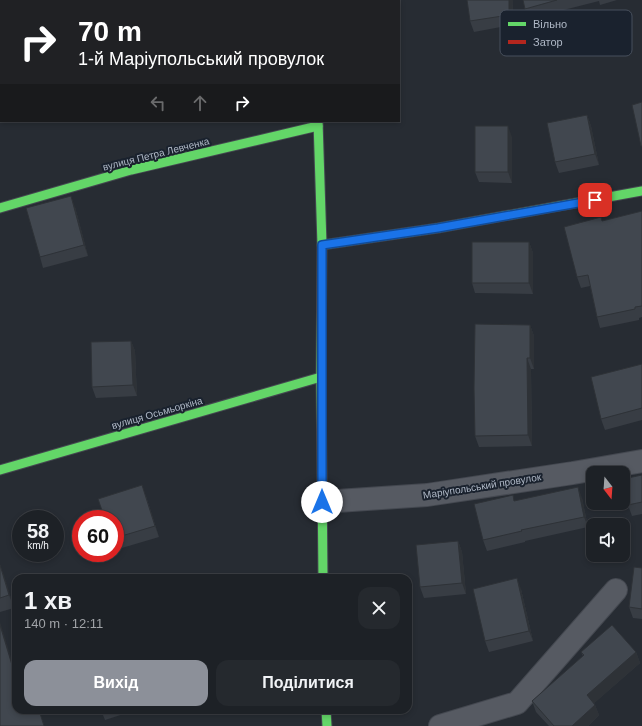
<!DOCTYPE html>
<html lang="uk">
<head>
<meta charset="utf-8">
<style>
  body { margin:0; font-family:Arial,sans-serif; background:#25292e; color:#f1f3f6; height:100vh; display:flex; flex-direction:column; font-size:15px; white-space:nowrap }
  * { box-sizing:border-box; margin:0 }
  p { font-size:13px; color:#a0a3a7 }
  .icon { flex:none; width:22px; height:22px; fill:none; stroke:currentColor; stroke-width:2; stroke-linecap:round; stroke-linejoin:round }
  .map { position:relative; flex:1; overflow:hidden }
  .sheet { position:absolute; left:12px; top:574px; width:400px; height:140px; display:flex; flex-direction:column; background:#1d2126; border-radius:12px; box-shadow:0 2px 6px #0003,0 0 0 1px #3b3e43 }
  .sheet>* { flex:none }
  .guide { position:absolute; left:0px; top:0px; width:400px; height:122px; box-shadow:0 2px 6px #0003,0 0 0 1px #3b3e43; background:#202124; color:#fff; overflow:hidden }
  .needle { width:26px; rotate:163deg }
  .tools { position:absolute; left:586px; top:466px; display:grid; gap:8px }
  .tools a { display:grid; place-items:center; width:44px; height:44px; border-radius:8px; background:#1d2126; box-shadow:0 2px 6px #0003,0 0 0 1px #3b3e43; font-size:20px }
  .speed { position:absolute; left:12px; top:510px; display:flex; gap:8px; font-size:20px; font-weight:700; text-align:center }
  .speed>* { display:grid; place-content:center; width:52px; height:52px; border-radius:50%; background:#1d2126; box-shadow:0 2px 6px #0003,0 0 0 1px #3b3e43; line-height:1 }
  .speed small { font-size:10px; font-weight:400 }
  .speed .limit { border:6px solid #d22; background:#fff; color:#111 }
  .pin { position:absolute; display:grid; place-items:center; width:34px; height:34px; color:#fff; margin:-17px; border-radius:8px; box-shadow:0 2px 6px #0006 }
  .me { position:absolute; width:44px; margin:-22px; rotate:0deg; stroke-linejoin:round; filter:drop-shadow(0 0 3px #0008) }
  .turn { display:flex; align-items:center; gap:14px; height:84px; padding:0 12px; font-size:18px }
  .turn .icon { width:52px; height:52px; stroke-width:2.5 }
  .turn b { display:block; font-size:28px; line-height:34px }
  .lanes { display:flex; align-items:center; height:38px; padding:0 12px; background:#0003; justify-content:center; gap:20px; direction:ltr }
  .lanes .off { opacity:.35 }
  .round { display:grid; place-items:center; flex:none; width:42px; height:42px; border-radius:12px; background:#25292e }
  .head { display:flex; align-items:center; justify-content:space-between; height:68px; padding:0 12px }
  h1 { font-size:24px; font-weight:700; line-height:30px }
  .action { display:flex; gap:8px; margin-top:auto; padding:8px 12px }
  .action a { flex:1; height:46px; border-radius:12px; background:#8c9099; color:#fff; font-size:16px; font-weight:700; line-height:46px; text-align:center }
  .action a+a { background:#25292e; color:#f1f3f6 }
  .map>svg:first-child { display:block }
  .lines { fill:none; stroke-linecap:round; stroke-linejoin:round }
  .street-casing { stroke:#444850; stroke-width:24 }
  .fast-casing { stroke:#444850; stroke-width:11 }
  .jam-casing { stroke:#444850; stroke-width:11 }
  .street { stroke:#565a62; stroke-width:22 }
  .fast { stroke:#63d668; stroke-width:9 }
  .jam { stroke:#b3261e; stroke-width:9 }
  .wall { fill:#383d44 }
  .shaded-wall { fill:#2e3237 }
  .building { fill:#41474f; stroke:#2e3237 }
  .route-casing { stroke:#114b97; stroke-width:10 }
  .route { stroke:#1a73e8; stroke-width:7 }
  .labels { text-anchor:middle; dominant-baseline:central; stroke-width:4; stroke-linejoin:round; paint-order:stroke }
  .street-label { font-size:10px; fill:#afb8c6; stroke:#1a222e }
  .key { fill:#1a222e; stroke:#474f5c; stroke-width:1 }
  .key-label { font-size:11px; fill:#afb8c6 }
</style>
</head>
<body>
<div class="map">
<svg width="642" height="726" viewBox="0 0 642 726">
  <rect width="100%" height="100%" fill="#272c33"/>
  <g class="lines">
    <g class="street-casing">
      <g id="street">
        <polyline points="322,502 427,495 573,473 642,461"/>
        <polyline points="440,726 517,703 616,590"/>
      </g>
    </g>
    <g class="fast-casing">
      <g id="fast">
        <polyline points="318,121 322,245 321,377 323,578"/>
        <polyline points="0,208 131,170 318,126"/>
        <polyline points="322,245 438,228 642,191"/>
        <polyline points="0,470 321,377"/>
        <polyline points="326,710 327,726"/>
      </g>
    </g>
    <g class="jam-casing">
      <polyline id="jam" points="318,0 318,1"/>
    </g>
    <use href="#street" class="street"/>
    <use href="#fast" class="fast"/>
    <use href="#jam" class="jam"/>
  </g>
  <g class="wall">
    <polygon points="513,0 512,25 474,32 470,21"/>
    <polygon points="523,0 617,0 600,5 599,1 528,19 525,9"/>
    <polygon points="587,115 591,126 599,165 559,173 555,162"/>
    <polygon points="512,137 512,183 479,182 475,172"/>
    <polygon points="75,207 88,256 43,268 40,257"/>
    <polygon points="642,211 642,317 639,318 639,320 600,328 597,317 590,286 581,288 577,277 603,221"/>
    <polygon points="529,242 533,253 533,294 475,293 472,283"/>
    <polygon points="530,325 534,336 534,369 531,369 532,446 479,447 475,436"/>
    <polygon points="131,341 135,351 137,396 96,398 92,387"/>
    <polygon points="642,364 642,420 605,430 601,419"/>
    <polygon points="642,475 642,514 632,516 628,505"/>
    <polygon points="146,496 159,537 115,550 115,519"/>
    <polygon points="582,498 588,527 525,541 525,542 487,551 483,540"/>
    <polygon points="458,541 462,552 466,594 424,598 420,587"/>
    <polygon points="0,565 14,608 0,612"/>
    <polygon points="642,568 642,619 633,618 629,607"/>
    <polygon points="521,589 533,641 489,652 485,641"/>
    <polygon points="581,652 636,652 640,663 594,703 595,705 599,715 588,726 549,726 536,712 532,701 583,656"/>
    <polygon points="101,710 136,710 105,720"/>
  </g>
  <g class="shaded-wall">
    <polygon points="509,0 513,0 512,25 509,15"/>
    <polygon points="587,115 591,126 599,165 595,154"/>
    <polygon points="508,126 512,137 512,183 508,172"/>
    <polygon points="71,196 75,207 88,256 84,245"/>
    <polygon points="529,242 533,253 533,294 529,283"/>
    <polygon points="530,325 534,336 534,369 530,358"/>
    <polygon points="131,341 135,351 137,396 133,385"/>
    <polygon points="527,358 531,369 532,446 528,435"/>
    <polygon points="142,485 146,496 159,537 155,526"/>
    <polygon points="578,487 582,498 588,527 584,517"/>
    <polygon points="458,541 462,552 466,594 462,583"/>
    <polygon points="0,565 4,575 14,608 9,595"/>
    <polygon points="517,578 521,589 533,641 529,631"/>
    <polygon points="0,622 16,674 16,677 0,625"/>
    <polygon points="636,652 640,663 591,706 587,695"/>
    <polygon points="595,705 599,715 588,726 572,726"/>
  </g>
  <g class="building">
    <polygon points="467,0 509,0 509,15 470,21"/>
    <polygon points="523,0 557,0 525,9"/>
    <polygon points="642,102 642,146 641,146 632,105"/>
    <polygon points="587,115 595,154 555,162 547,123"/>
    <rect x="475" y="126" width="33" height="46"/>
    <polygon points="71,196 84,245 40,257 26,208"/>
    <polygon points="642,211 642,306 635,307 635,309 597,317 588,275 577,277 564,227 601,217 602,221"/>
    <rect x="472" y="242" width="57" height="41"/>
    <polygon points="475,324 530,325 530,358 527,358 528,435 475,436 474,388"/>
    <polygon points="131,341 133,385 92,387 91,342"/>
    <polygon points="642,364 642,408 601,419 591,377"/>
    <polygon points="642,475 642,502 628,505 623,482 623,479"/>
    <polygon points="142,485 155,526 115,538 115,519 105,519 98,499"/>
    <polygon points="578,487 584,517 521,530 522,531 483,540 474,504 513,495 514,501"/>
    <polygon points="458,541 462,583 420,587 416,545"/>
    <polygon points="0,565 9,595 0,598"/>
    <polygon points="634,567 642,568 642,609 629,607"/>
    <polygon points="517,578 529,631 485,641 473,589"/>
    <polygon points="0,625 15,675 16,674 16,710 39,710 44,726 0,726"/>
    <polygon points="612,625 636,652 587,695 595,705 572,726 554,726 532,701 584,655 581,652"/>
  </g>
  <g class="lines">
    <g class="route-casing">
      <polyline id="route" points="322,502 322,245 438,228 595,200"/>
    </g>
    <use href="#route" class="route"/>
  </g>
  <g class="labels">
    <g class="street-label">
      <text transform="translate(156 154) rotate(-14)">вулиця Петра Левченка</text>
      <text transform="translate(157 413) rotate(-16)">вулиця Осьмьоркіна</text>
      <text transform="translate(482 486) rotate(-9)">Маріупольський провулок</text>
    </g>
  </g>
  <rect x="500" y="10" width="132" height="46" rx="6" class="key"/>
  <rect x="508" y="22" width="18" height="4" fill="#63d668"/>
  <rect x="508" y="40" width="18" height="4" fill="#b3261e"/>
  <g class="key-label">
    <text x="533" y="28">Вільно</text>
    <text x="533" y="46">Затор</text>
  </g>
</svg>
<div class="tools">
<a><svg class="needle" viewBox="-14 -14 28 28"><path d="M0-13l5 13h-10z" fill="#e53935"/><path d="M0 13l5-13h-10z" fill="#a0a3a7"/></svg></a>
<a><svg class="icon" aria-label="sound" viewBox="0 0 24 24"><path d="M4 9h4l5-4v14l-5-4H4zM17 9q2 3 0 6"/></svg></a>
</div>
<div class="speed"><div>58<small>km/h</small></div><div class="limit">60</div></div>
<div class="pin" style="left:595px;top:200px;background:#d93025"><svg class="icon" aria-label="arrive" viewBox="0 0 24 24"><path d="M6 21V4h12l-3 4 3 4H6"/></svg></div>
<svg class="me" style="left:322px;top:502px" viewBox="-20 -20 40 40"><circle r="19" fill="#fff"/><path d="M0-13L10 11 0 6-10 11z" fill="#1a73e8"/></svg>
<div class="guide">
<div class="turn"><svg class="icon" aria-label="right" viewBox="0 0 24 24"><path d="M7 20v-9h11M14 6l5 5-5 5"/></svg><div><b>70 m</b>1-й Маріупольський провулок</div></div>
<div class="lanes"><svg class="icon off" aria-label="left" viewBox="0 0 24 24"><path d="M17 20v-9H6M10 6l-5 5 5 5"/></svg><svg class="icon off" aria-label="ahead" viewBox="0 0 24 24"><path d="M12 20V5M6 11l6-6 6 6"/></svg><svg class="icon" aria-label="right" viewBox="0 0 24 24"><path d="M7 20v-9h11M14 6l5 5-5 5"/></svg></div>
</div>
<section class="sheet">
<div class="head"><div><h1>1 хв</h1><p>140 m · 12:11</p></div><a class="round"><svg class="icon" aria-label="close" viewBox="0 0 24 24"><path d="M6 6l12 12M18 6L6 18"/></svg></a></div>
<div class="action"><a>Вихід</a><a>Поділитися</a></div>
</section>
</div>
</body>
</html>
